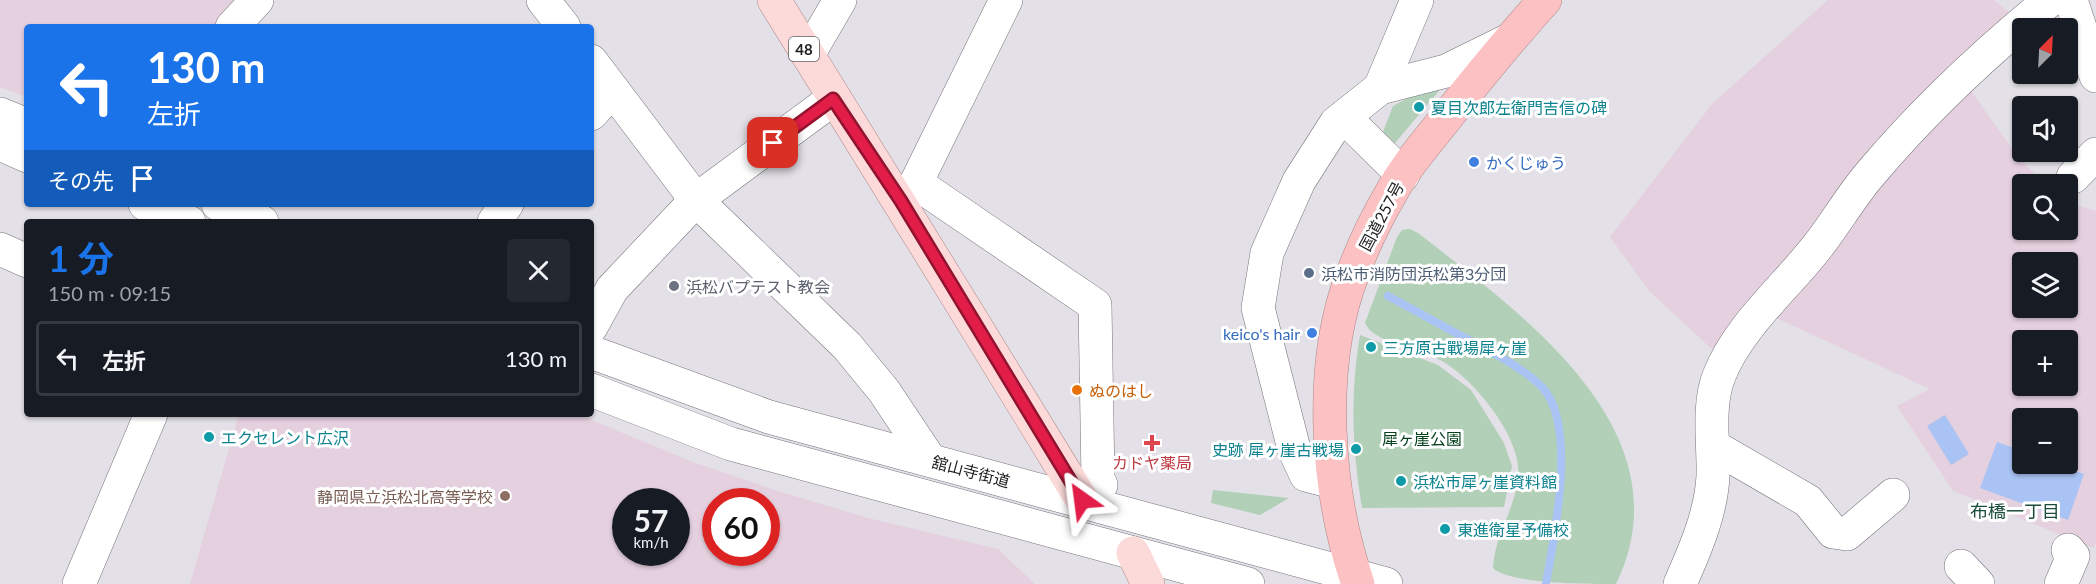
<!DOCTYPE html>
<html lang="ja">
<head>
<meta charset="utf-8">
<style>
  body { margin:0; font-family:Lato,"Noto Sans JP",sans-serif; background:#242831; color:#f1f3f6; height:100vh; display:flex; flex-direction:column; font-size:22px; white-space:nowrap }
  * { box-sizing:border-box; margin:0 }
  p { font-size:20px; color:#9ea1a6 }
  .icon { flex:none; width:33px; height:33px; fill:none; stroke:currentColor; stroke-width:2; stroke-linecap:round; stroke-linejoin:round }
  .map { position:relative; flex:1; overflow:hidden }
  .drawer { position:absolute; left:24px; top:219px; width:570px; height:198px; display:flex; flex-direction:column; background:#171b24; border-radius:6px; box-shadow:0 2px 4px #0004 }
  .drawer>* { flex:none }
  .guide { position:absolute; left:24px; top:24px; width:570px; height:183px; border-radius:6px; box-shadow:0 2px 4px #0004; background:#1a73e8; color:#fff; overflow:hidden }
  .needle { width:39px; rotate:24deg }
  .tools { position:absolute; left:2012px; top:18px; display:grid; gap:12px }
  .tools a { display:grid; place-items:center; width:66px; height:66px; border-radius:6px; background:#171b24; box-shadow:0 2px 4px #0004; font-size:30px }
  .speed { position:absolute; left:612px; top:488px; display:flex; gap:12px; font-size:30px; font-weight:700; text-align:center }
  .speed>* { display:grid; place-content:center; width:78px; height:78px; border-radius:50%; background:#171b24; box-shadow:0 2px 4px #0004; line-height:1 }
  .speed small { font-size:15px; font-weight:400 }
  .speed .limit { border:9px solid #d22; background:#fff; color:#111 }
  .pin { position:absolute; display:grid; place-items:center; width:51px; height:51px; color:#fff; margin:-26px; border-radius:12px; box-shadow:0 3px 9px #0006 }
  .me { position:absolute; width:66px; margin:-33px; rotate:329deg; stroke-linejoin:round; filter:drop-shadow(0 0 4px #0008) }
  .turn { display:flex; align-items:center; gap:21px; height:126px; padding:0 24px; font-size:27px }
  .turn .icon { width:78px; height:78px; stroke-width:2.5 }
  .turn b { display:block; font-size:42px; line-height:51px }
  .then { display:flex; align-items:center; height:57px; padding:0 24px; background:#0003; gap:12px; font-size:22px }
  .round { display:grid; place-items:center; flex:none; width:63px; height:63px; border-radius:6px; background:#242831 }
  .overview { display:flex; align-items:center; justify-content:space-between; height:102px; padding:0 24px }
  h1 { font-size:36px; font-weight:700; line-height:45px; color:#1a73e8 }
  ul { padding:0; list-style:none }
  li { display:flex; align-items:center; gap:18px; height:75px; margin:0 12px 9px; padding:0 12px; border:3px solid #363941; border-radius:6px }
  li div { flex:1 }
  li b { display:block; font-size:22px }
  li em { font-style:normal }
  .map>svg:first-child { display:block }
  .education { fill:#e5d0df; fill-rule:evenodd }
  .green { fill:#b1d0b7 }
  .water { fill:#a9c3f5 }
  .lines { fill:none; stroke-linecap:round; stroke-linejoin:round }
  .stream { stroke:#a9c3f5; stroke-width:8 }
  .minor-casing { stroke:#76737a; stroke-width:34 }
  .major-casing { stroke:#ae8889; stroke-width:34 }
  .highway-casing { stroke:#ae8889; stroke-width:34 }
  .minor { stroke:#fff; stroke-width:33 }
  .major { stroke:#fddada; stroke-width:33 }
  .highway { stroke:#fcc1c2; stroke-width:33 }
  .route-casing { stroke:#92132f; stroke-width:15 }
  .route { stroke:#e11d48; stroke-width:10 }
  .culture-dot { fill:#0f9aa8; stroke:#fff; stroke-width:2 }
  .shop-dot { fill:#3f7fe0; stroke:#fff; stroke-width:2 }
  .service-dot { fill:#5c6f8a; stroke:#fff; stroke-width:2 }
  .worship-dot { fill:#6b7280; stroke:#fff; stroke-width:2 }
  .food-dot { fill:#e8710a; stroke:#fff; stroke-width:2 }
  .health-dot { fill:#e0444e; stroke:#fff; stroke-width:2 }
  .education-dot { fill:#8d6e63; stroke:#fff; stroke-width:2 }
  .labels { text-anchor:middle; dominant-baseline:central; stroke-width:6; stroke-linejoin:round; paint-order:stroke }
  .shield { fill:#fff; stroke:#626163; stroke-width:1.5 }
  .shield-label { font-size:15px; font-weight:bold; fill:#1e1d20 }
  .culture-label { font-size:16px; fill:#0d838f; stroke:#fff; text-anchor:start }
  .shop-label { font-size:16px; fill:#366cbe; stroke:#fff; text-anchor:start }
  .street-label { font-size:16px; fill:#1e1d20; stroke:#fff }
  .service-label { font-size:16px; fill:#4e5e75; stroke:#fff; text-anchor:start }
  .worship-label { font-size:16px; fill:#5b616d; stroke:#fff; text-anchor:start }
  .food-label { font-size:16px; fill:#c56008; stroke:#fff; text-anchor:start }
  .park-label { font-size:16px; fill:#07411c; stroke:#fff }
  .health-label { font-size:16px; fill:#be3a42; stroke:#fff }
  .education-label { font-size:16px; fill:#785e54; stroke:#fff; text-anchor:end }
  .neighbourhood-label { font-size:18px; fill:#1c4c3b; stroke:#fff }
</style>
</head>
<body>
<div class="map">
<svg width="2096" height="584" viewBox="0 0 2096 584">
  <rect width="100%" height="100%" fill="#e3e0e7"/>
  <g class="education">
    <polygon points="0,0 241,0 217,27 27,27 27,97 0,87"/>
    <polygon points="1828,0 1994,0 2013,15 1714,351 1649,291 1610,237 1712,104"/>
    <path d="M 1966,84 L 2018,157 L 2045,184 L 2022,184 L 2022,230 L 2067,230 L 2067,202 L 2096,211 L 2096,543 L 2093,548 L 1953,491 L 1897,406 L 1930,389 L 1770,315 ZM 2022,262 L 2067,262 L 2067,308 L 2022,308 ZM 2022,340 L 2067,340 L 2067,386 L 2022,386 ZM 2022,418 L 2067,418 L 2067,464 L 2022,464 Z"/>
    <path d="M 239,414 L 577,414 L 693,462 L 778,491 L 868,518 L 998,549 L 1035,584 L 190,584 ZM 626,501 L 676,501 L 676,552 L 626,552 ZM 716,501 L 766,501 L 766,552 L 716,552 Z"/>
  </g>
  <g class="green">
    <polygon points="1454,73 1395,143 1383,132 1393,106"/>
    <path d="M 1410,229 L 1418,233 C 1520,313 1690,431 1616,584 C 1588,584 1509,584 1493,568 C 1494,534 1521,501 1518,466 C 1515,430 1472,378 1442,361 C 1422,349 1374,344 1365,323 L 1397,237 L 1402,230 Z"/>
    <path d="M 1360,335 L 1438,365 L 1471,390 L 1504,443 L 1512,466 L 1504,507 L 1362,508 C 1352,448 1350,394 1360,335 Z"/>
    <polygon points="1213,490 1289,498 1260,515 1211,503"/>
  </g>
  <g class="water">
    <polygon points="1945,415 1969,454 1951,465 1927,426"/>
    <polygon points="1997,442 2022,451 2022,464 2055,464 2084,474 2068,520 1980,488"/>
  </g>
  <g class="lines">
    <path class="stream" d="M 1388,296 C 1416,311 1444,327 1473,342 C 1496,355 1522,367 1542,387 C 1578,425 1554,537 1546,584"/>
    <g class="minor-casing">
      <g id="minor">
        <polyline points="543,0 564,27"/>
        <polyline points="2071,0 2096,76"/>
        <polyline points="232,27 257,0"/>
        <polyline points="808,55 840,0"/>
        <polyline points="591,61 696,200 847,346 884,391 930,460"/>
        <polyline points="1380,88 1417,0"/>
        <polyline points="0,114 27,125"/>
        <polyline points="591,114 613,90"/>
        <polyline points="1344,117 1403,175"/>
        <polyline points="0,144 27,156"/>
        <polyline points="2073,177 2096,154"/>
        <polyline points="916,183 1095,305 1098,479 1101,485"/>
        <polyline points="902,200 916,183 1006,0"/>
        <polyline points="145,204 189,222"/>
        <polyline points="218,204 262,222"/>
        <polyline points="494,222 507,204"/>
        <polyline points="0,249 27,261"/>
        <polyline points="591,327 612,289 696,200 833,99"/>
        <polyline points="591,352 769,417 1386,584"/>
        <polyline points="591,390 731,444 1248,584"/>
        <polyline points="1713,446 1808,501 1833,532 1847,534 1893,495"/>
        <polyline points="1333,482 1306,475 1294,449 1258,308 1267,253 1299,181 1336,123 1380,88 1446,71 1507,41"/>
        <polyline points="1961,566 1978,584"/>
        <polyline points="79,584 151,414"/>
        <path d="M 1680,584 C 1695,550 1711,514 1713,476 C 1714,445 1707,406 1719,376 C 1738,327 1785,288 1817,247 C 1836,223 1851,196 1871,173 C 1925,109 1985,53 2050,0"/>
        <polyline points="2061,584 2073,556 2068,550"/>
      </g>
    </g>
    <g class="major-casing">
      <g id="major">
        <path d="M 774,0 C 877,166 980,333 1082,500"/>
        <polyline points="1133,553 1148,584"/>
      </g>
    </g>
    <g class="highway-casing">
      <path id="highway" d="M 1358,584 C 1326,491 1317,366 1353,273 C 1363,246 1376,219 1390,195 C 1404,168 1427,142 1446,118 C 1478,78 1510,38 1545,0"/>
    </g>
    <use href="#minor" class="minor"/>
    <use href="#major" class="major"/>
    <use href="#highway" class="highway"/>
  </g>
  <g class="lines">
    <g class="route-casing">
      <polyline id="route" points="773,143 833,99 901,201 1082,500"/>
    </g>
    <use href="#route" class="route"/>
  </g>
  <g class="culture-dot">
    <circle cx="1419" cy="107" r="6"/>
    <circle cx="1371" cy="347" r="6"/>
    <circle cx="209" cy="437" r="6"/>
    <circle cx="1356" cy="449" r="6"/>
    <circle cx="1401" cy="481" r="6"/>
    <circle cx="1445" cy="529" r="6"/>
  </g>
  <g class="shop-dot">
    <circle cx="1474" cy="162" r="6"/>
    <circle cx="1312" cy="333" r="6"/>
  </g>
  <circle class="service-dot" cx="1309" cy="273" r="6"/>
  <circle class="worship-dot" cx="674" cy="286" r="6"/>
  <circle class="food-dot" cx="1077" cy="390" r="6"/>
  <path class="health-dot" d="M1149 434h6v6h6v6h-6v6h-6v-6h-6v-6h6z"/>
  <circle class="education-dot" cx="505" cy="496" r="6"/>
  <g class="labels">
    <rect class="shield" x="789" y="37" width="30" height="24" rx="4.5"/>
    <g class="shield-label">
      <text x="804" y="49">48</text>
    </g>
    <g class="culture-label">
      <text x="1431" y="107">夏目次郎左衛門吉信の碑</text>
      <text x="1383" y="347">三方原古戰場犀ヶ崖</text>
      <text x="221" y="437">エクセレント広沢</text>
      <text x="1344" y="449" text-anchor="end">史跡 犀ヶ崖古戦場</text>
      <text x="1413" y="481">浜松市犀ヶ崖資料館</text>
      <text x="1457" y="529">東進衛星予備校</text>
    </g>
    <g class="shop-label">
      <text x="1486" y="162">かくじゅう</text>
      <text x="1300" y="333" text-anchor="end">keico's hair</text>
    </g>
    <g class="street-label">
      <text transform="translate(1381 216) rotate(-62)">国道257号</text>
      <text transform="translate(971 471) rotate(15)">舘山寺街道</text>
    </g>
    <g class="service-label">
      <text x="1321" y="273">浜松市消防団浜松第3分団</text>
    </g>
    <g class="worship-label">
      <text x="686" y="286">浜松バプテスト教会</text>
    </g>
    <g class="food-label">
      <text x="1089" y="390">ぬのはし</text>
    </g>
    <g class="park-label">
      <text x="1422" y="438">犀ヶ崖公園</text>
    </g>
    <g class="health-label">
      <text x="1152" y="462">カドヤ薬局</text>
    </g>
    <g class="education-label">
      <text x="493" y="496">静岡県立浜松北高等学校</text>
    </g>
    <g class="neighbourhood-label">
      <text x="2015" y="511">布橋一丁目</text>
    </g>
  </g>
</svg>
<div class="tools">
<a><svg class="needle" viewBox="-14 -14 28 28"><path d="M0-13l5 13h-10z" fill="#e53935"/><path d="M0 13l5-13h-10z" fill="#9ea1a6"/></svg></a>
<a><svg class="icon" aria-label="sound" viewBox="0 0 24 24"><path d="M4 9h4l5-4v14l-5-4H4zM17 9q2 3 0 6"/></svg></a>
<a><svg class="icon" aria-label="search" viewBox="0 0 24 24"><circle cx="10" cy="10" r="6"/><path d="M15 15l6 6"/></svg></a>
<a><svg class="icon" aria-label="layers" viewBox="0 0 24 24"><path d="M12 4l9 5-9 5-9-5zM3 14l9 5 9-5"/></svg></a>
<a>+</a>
<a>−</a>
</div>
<div class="speed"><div>57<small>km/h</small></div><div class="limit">60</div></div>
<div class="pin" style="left:773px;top:143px;background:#d93025"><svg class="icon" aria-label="arrive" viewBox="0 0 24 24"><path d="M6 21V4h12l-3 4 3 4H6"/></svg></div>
<svg class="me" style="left:1082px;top:500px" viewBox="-20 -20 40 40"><path d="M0-17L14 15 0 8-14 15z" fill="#e11d48" stroke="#fff" stroke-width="4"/></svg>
<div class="guide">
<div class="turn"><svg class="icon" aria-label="left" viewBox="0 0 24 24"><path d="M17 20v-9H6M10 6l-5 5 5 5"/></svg><div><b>130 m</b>左折</div></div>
<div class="then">その先<svg class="icon" aria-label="arrive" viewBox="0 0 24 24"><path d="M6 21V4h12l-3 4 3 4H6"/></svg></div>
</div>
<section class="drawer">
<div class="overview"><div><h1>1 分</h1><p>150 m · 09:15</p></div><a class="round"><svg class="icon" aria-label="close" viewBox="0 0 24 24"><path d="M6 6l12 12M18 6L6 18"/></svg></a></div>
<ul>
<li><svg class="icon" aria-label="left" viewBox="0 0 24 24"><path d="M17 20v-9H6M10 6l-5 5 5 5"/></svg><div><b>左折</b></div><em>130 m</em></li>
</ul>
</section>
</div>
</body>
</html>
